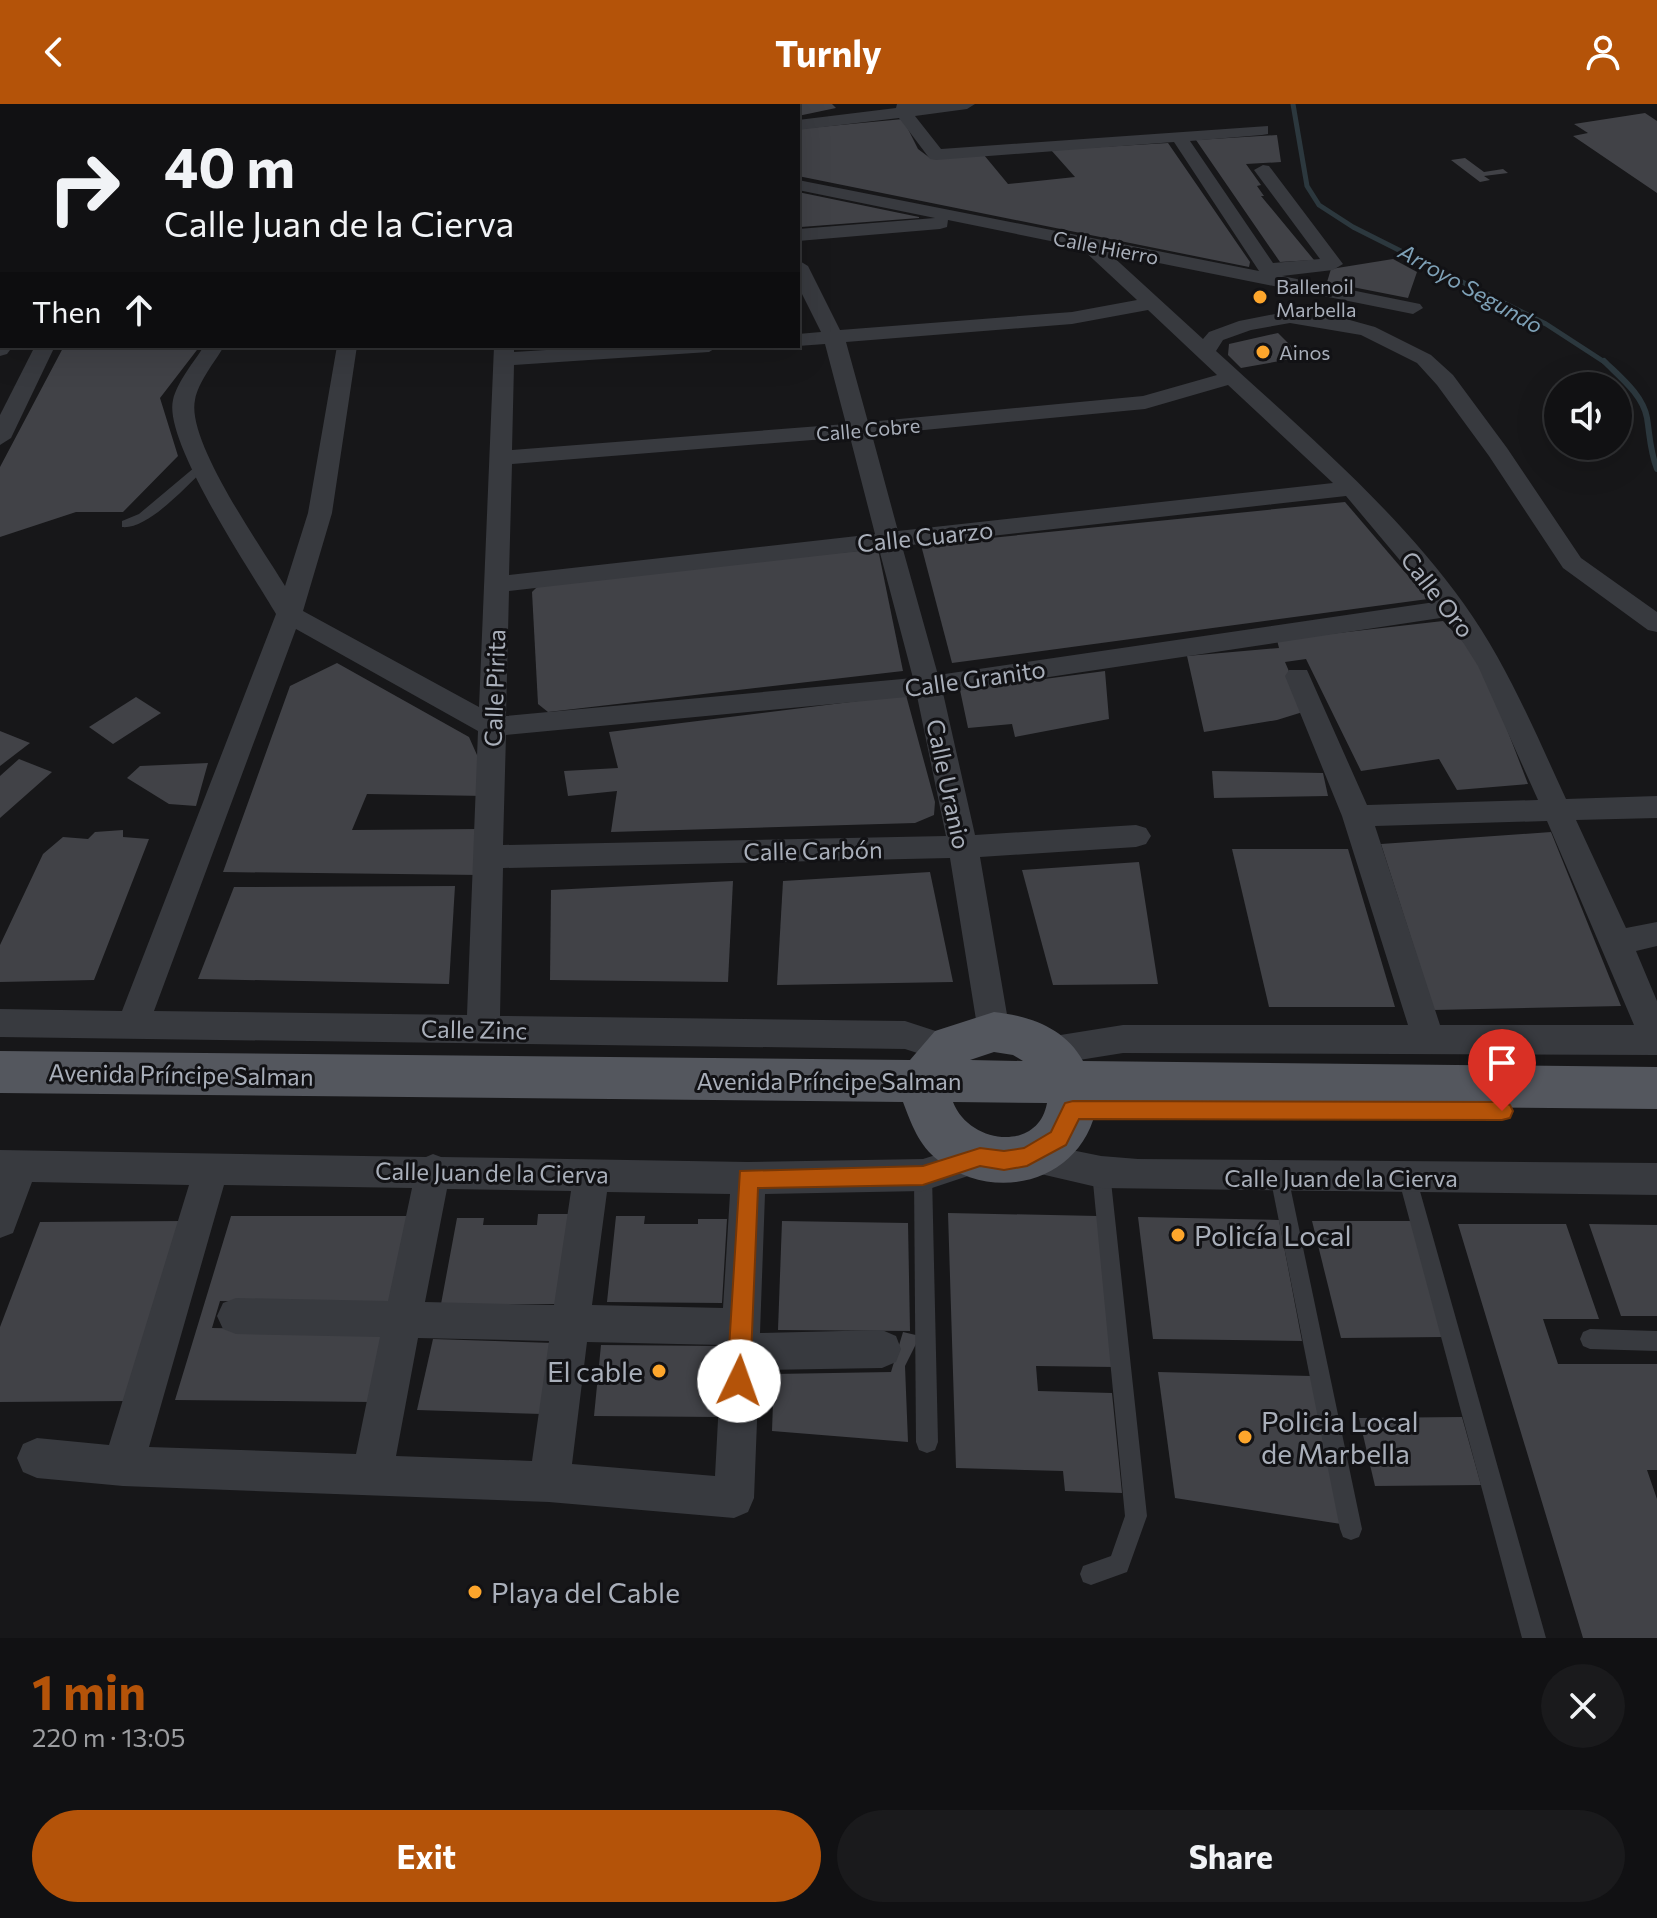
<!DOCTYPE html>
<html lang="en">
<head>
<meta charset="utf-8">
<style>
  body { margin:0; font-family:Commissioner,sans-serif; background:#1a1a1c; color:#f1f3f6; height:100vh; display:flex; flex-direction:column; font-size:30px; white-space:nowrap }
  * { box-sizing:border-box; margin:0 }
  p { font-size:26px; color:#9c9da0 }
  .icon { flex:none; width:44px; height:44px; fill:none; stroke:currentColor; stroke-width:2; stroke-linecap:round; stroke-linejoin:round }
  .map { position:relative; height:1534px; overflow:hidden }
  .details { display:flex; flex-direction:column; background:#111113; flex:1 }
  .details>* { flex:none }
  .hud { position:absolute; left:0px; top:0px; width:800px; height:244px; box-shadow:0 8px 32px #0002,0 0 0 2px #303133; background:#111113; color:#f1f3f6; overflow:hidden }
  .fabs { position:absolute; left:1544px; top:268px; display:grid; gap:16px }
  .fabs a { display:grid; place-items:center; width:88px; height:88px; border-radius:50%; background:#111113; box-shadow:0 8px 32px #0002,0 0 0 2px #303133; font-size:40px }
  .pin { position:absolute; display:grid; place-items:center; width:68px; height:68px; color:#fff; margin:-82px -34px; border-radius:50% 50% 50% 0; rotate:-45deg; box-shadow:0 0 8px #0007 }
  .pin .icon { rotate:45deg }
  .me { position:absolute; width:88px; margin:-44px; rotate:3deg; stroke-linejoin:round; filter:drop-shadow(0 0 6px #0008) }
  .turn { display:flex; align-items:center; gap:28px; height:168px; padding:0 32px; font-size:36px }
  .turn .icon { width:104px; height:104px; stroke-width:2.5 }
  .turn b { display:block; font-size:56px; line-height:68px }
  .then { display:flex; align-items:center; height:76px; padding:0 32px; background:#0003; gap:16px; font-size:30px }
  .round { display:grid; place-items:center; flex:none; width:84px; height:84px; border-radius:42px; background:#1a1a1c }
  .overview { display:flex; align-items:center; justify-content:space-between; height:136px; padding:0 32px }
  h1 { font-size:48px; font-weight:700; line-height:60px; color:#b45309 }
  .button { display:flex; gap:16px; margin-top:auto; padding:16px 32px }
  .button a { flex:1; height:92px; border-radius:48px; background:#b45309; color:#fff; font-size:32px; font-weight:700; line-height:92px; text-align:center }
  .button a+a { background:#1a1a1c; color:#f1f3f6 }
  header { display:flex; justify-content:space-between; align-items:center; height:104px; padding:0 32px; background:#b45309; color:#fff; font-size:36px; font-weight:700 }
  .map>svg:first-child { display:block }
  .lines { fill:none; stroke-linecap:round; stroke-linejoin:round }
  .stream-far1 { stroke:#2c383e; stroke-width:5 }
  .stream { stroke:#2c383e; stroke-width:6 }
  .building { fill:#414247 }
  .lane { fill:#383a3f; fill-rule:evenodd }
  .street { fill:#383a3f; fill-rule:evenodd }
  .primary { fill:#54575e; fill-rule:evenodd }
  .route { fill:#b45309; stroke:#753606; stroke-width:2 }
  .poi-dot { fill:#fda62c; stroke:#121215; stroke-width:3 }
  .labels { text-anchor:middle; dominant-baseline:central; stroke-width:6; stroke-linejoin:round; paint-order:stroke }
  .far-street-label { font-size:20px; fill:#a9afba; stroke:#121215 }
  .far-poi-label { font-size:20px; fill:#a9afba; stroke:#121215; text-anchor:start }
  .far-water-label { font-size:22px; font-style:italic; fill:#7ea1b7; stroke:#121215 }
  .street-label { font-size:24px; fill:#a9afba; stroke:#121215 }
  .near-poi-label { font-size:28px; fill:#a9afba; stroke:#121215; text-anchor:start }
</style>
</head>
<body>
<header><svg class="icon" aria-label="back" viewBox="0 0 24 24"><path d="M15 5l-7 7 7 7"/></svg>Turnly<svg class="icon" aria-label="person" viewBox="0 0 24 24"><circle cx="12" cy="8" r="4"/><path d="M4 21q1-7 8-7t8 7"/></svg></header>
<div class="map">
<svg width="1657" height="1534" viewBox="0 0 1657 1534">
  <rect width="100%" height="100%" fill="#171719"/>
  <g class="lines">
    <polyline class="stream-far1" points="1293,0 1307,82 1319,101 1353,123 1546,220 1606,259"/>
    <path class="stream" d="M 1604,257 C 1620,273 1643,291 1647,314 C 1650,333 1650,347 1657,365"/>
  </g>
  <g class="building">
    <polygon points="798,0 832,0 836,4 798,12"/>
    <polygon points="1645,9 1657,17 1657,89 1573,32 1588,29 1574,20"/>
    <polygon points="903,15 918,45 930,54 984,51 1008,80 1075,73 1051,46 1168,39 1250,158 1249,163 798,72 798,25"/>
    <polygon points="1277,31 1281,58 1246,60 1261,81 1257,82 1264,92 1261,92 1314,156 1280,158 1196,36"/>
    <polygon points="1465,54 1484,68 1503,65 1508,69 1484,72 1490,76 1480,78 1451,56"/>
    <polygon points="798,88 919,113 919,114 801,123"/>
    <polygon points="1393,155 1417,168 1408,194 1327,178 1331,165"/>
    <polygon points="1278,229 1302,253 1241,264 1228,251 1229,240"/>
    <polygon points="64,242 200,242 160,294 178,352 123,408 76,408 0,433 0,363"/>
    <polygon points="1345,398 1428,495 952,559 921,441"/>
    <polygon points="878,445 903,567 548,608 538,600 532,488 542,478"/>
    <polygon points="1443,517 1480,555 1528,680 1457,686 1439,655 1361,667 1306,555 1285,558 1306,607 1277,616 1204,628 1187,552 1279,544 1277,536"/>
    <polygon points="337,559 469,633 481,660 486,692 367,690 352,726 481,725 480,771 223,768 290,582"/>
    <polygon points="1105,567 1109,615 1015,633 1012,620 968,624 960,586"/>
    <polygon points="906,591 935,698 934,711 915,719 611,728 617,687 568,692 564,667 618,664 609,628"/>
    <polygon points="136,593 161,609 113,640 89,623"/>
    <polygon points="0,627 30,639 0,662"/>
    <polygon points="19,655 52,668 0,714 0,672"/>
    <polygon points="208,659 196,702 169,700 127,674 140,662"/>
    <polygon points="1212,667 1323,669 1328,692 1214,694"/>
    <polygon points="123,726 123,733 149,735 94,876 0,878 0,841 43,750 63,733 88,735 95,728"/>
    <polygon points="1551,728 1621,902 1434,906 1381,740"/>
    <polygon points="1232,745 1348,745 1395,903 1269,903"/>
    <polygon points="1139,758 1158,880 1053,881 1022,766"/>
    <polygon points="930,768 953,878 777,881 783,777"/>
    <polygon points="733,777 728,878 550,876 551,786"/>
    <polygon points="455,782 449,880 198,875 234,783"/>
    <polygon points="948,1109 1098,1112 1115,1263 1036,1262 1038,1287 1112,1289 1122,1389 1065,1387 1063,1367 956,1364"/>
    <polygon points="538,1110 571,1110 560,1200 441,1200 457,1114 484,1114 483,1121 537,1121"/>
    <polygon points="231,1112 412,1112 395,1201 220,1197 212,1224 387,1227 372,1298 175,1296"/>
    <polygon points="616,1112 645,1112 644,1120 698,1120 698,1115 727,1115 722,1199 607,1198"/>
    <polygon points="1138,1113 1279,1116 1302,1237 1153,1235"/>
    <polygon points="184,1117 129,1297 0,1298 0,1223 40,1118"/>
    <polygon points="782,1117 908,1119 910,1227 778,1226"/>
    <polygon points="1312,1117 1411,1117 1445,1233 1341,1234"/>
    <polygon points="1458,1120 1566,1120 1599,1215 1543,1215 1558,1260 1657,1260 1657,1366 1647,1366 1657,1395 1657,1534 1583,1534"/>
    <polygon points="1589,1120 1657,1121 1657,1212 1621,1212"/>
    <polygon points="903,1228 920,1232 905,1262 908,1338 772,1327 774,1270 891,1268"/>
    <polygon points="433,1235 553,1239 542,1310 417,1306"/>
    <polygon points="601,1241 723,1242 719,1313 594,1312"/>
    <polygon points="1158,1268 1311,1272 1341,1420 1175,1394"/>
    <polygon points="1462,1313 1481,1381 1375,1382 1359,1314"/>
  </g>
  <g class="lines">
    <g class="lane">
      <path d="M 201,358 L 205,359 L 205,365 C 187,381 148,426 122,423 L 122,417 L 139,410 Z"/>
      <polygon points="1101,1060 1108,1062 1110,1068 1147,1412 1127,1468 1091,1481 1083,1478 1080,1470 1083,1462 1111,1452 1125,1412 1092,1068 1094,1062"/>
      <polygon points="923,1063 930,1065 932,1071 938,1338 935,1346 927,1349 919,1346 916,1338 914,1071 916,1065"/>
      <polygon points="1279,1064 1286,1066 1288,1072 1362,1425 1359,1433 1351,1436 1343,1433 1340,1425 1270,1072 1272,1066"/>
      <polygon points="1407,1064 1414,1067 1416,1073 1546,1534 1522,1534 1398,1073 1400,1067"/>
      <polygon points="1590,1225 1657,1227 1657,1247 1590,1245 1583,1242 1580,1235 1583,1228"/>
    </g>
    <g class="street">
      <rect x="32" y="0" width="16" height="2"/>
      <rect x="86" y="0" width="16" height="2"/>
      <polygon points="324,0 341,0 342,2 325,2"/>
      <polygon points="711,0 727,0 728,2 712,2"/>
      <path d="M 897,0 L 975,0 L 967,5 L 915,12 L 941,45 L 1268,22 L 1268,30 L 1262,31 L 1190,37 L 1273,159 L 1320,155 L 1254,66 L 1263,61 L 1269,62 L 1343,160 L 1333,166 L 1282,172 L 1420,200 L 1423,204 L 1413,210 L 1109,149 L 1203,235 L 1209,228 L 1239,217 L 1290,207 L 1339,213 L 1375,223 L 1431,251 L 1453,271 L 1507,344 L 1581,454 L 1657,508 L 1657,528 L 1648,526 L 1563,464 L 1489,352 L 1437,281 L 1417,259 L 1361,231 L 1290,219 L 1251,226 L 1223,236 L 1216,247 C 1301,325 1397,406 1464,500 C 1507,560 1535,628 1566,695 L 1657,692 L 1657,714 L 1576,716 L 1626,824 L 1657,818 L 1657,842 L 1636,847 L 1657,897 L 1657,951 L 1123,949 L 1048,961 L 1036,957 L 1031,947 L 1036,937 L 1048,933 L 1123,921 L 1408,921 L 1342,712 L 1285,572 L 1289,566 L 1307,566 L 1367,701 L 1538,696 L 1478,562 L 1447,513 L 943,589 L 975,731 L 1136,721 L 1146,724 L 1151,732 L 1146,740 L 1136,743 L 980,753 L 1010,928 L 1006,938 L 994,942 L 982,938 L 978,928 L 950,754 L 503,764 L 500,912 L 905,917 L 957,934 L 962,944 L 957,954 L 945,958 L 905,945 L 0,933 L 0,905 L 122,907 L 276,510 C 252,469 163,338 173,296 C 177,278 194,258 204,242 L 224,242 C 215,258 198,278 195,296 C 186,337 262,444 285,482 L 308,409 L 337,242 L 357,242 L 332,409 L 303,507 L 479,603 L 494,242 L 514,242 L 514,248 L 610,242 L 719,242 L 709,248 L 514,261 L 512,346 L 846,320 L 825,240 L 798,242 L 797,242 L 798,230 L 821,228 L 798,182 L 798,156 L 808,162 L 840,226 L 1072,208 L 1137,196 L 1080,143 L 948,116 L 947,123 L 940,125 L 798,137 L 798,125 L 935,114 L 798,86 L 798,76 L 1259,167 L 1174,38 L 936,56 L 930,55 L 899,14 L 798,26 L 798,16 L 896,4 ZM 1148,206 L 1217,271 L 1143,292 L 868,318 L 846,238 L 1072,220 ZM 1228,281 L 1333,379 L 898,427 L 872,331 L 1145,305 ZM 850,333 L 875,430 L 509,471 L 512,360 ZM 1346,392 L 1435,498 L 938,571 L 902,442 ZM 879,445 L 913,574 L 506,612 L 509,487 ZM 296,525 L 478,627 L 467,911 L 154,907 ZM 917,592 L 946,732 L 503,741 L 506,631 ZM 1547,717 L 1634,921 L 1440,921 L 1375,722 Z"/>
      <polygon points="2,137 2,151 0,152 0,138"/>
      <rect x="0" y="193" width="2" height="12"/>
      <polygon points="0,236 2,242 13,242 7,250 0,252"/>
      <polygon points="35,242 55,242 11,334 0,341 0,311"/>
      <path d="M 980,1037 L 992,1042 L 997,1053 L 992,1064 L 923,1087 L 765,1090 L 760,1229 L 882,1226 L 896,1232 L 901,1245 L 896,1258 L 882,1264 L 759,1266 L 754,1394 L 748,1408 L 734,1414 L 549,1398 L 123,1382 L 37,1374 L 23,1368 L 17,1354 L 23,1340 L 37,1334 L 109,1341 L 189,1081 L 32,1078 L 13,1129 L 0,1134 L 0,1046 L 426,1053 L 433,1050 L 441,1053 L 748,1058 L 923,1055 ZM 224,1081 L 412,1084 L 388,1197 L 236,1194 L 223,1199 L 217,1212 L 223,1225 L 236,1230 L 380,1233 L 356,1350 L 149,1343 ZM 447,1085 L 571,1087 L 554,1201 L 425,1198 ZM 607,1088 L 730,1090 L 723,1204 L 592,1201 ZM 418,1234 L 549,1237 L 532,1357 L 396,1352 ZM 587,1238 L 722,1241 L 715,1372 L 572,1360 Z"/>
      <polygon points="1027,1037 1101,1052 1138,1055 1657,1059 1657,1091 1101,1084 1015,1064 1010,1053 1015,1042"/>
    </g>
    <path class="primary" d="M 994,908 C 1030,912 1065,924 1083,957 L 1657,963 L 1657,1005 L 1097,1000 C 1085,1076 997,1102 938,1056 C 919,1042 911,1019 903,998 L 0,989 L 0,947 L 910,956 L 935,927 ZM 994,948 L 1013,951 L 1023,957 L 970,956 ZM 953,998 L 1047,999 C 1038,1049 969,1040 953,998 Z"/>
  </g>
  <polygon class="route" points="1073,997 1502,998 1510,1001 1513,1007 1510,1014 1502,1016 1079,1015 1066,1041 1027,1062 1004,1066 980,1062 923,1081 758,1084 750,1277 747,1285 739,1289 730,1285 727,1277 740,1067 923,1062 980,1044 1004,1047 1024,1044 1051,1028 1065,999"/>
  <g class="poi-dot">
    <circle cx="1260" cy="193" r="8"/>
    <circle cx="1263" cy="248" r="8"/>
    <circle cx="1178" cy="1131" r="8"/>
    <circle cx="659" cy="1267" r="8"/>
    <circle cx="1245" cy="1333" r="8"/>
    <circle cx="475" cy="1488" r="8"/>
  </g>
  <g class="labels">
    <g class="far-street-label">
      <text transform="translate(1106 143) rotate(11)">Calle Hierro</text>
      <text transform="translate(868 325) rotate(-5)">Calle Cobre</text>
    </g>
    <g class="far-poi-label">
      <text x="1276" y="182">Ballenoil<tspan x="1276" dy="23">Marbella</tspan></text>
      <text x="1279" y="248">Ainos</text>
    </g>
    <g class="far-water-label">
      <text transform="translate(1471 184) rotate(29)">Arroyo Segundo</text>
    </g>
    <g class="street-label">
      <text transform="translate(925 432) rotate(-6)">Calle Cuarzo</text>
      <text transform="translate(1438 490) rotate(52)">Calle Oro</text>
      <text transform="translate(975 574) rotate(-8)">Calle Granito</text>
      <text transform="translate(494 584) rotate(-88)">Calle Pirita</text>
      <text transform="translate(949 680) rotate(78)">Calle Uranio</text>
      <text transform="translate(813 746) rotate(-1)">Calle Carbón</text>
      <text transform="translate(474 925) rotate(1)">Calle Zinc</text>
      <text transform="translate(181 970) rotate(1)">Avenida Príncipe Salman</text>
      <text x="829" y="976">Avenida Príncipe Salman</text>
      <text transform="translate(492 1068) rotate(1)">Calle Juan de la Cierva</text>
      <text x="1341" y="1073">Calle Juan de la Cierva</text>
    </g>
    <g class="near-poi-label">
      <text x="1194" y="1131">Policía Local</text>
      <text x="643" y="1267" text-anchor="end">El cable</text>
      <text x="1261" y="1317">Policia Local<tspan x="1261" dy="32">de Marbella</tspan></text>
      <text x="491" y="1488">Playa del Cable</text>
    </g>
  </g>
</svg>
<div class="fabs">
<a><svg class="icon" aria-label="sound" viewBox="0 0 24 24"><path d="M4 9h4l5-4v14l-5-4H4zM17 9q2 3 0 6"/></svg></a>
</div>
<div class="pin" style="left:1502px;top:1007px;background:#d93025"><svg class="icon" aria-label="arrive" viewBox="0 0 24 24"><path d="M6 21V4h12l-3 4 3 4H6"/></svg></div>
<svg class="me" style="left:739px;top:1277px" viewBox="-20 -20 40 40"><circle r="19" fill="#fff"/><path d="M0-13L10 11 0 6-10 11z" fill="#b45309"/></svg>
<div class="hud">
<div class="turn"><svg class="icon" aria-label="right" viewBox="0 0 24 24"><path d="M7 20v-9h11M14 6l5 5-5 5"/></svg><div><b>40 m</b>Calle Juan de la Cierva</div></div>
<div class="then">Then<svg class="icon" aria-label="ahead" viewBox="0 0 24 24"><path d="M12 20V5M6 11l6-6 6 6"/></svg></div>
</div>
</div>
<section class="details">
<div class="overview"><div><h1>1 min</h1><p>220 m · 13:05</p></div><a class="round"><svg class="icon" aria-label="close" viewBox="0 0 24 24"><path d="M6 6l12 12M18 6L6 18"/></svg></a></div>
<div class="button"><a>Exit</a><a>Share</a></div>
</section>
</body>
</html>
